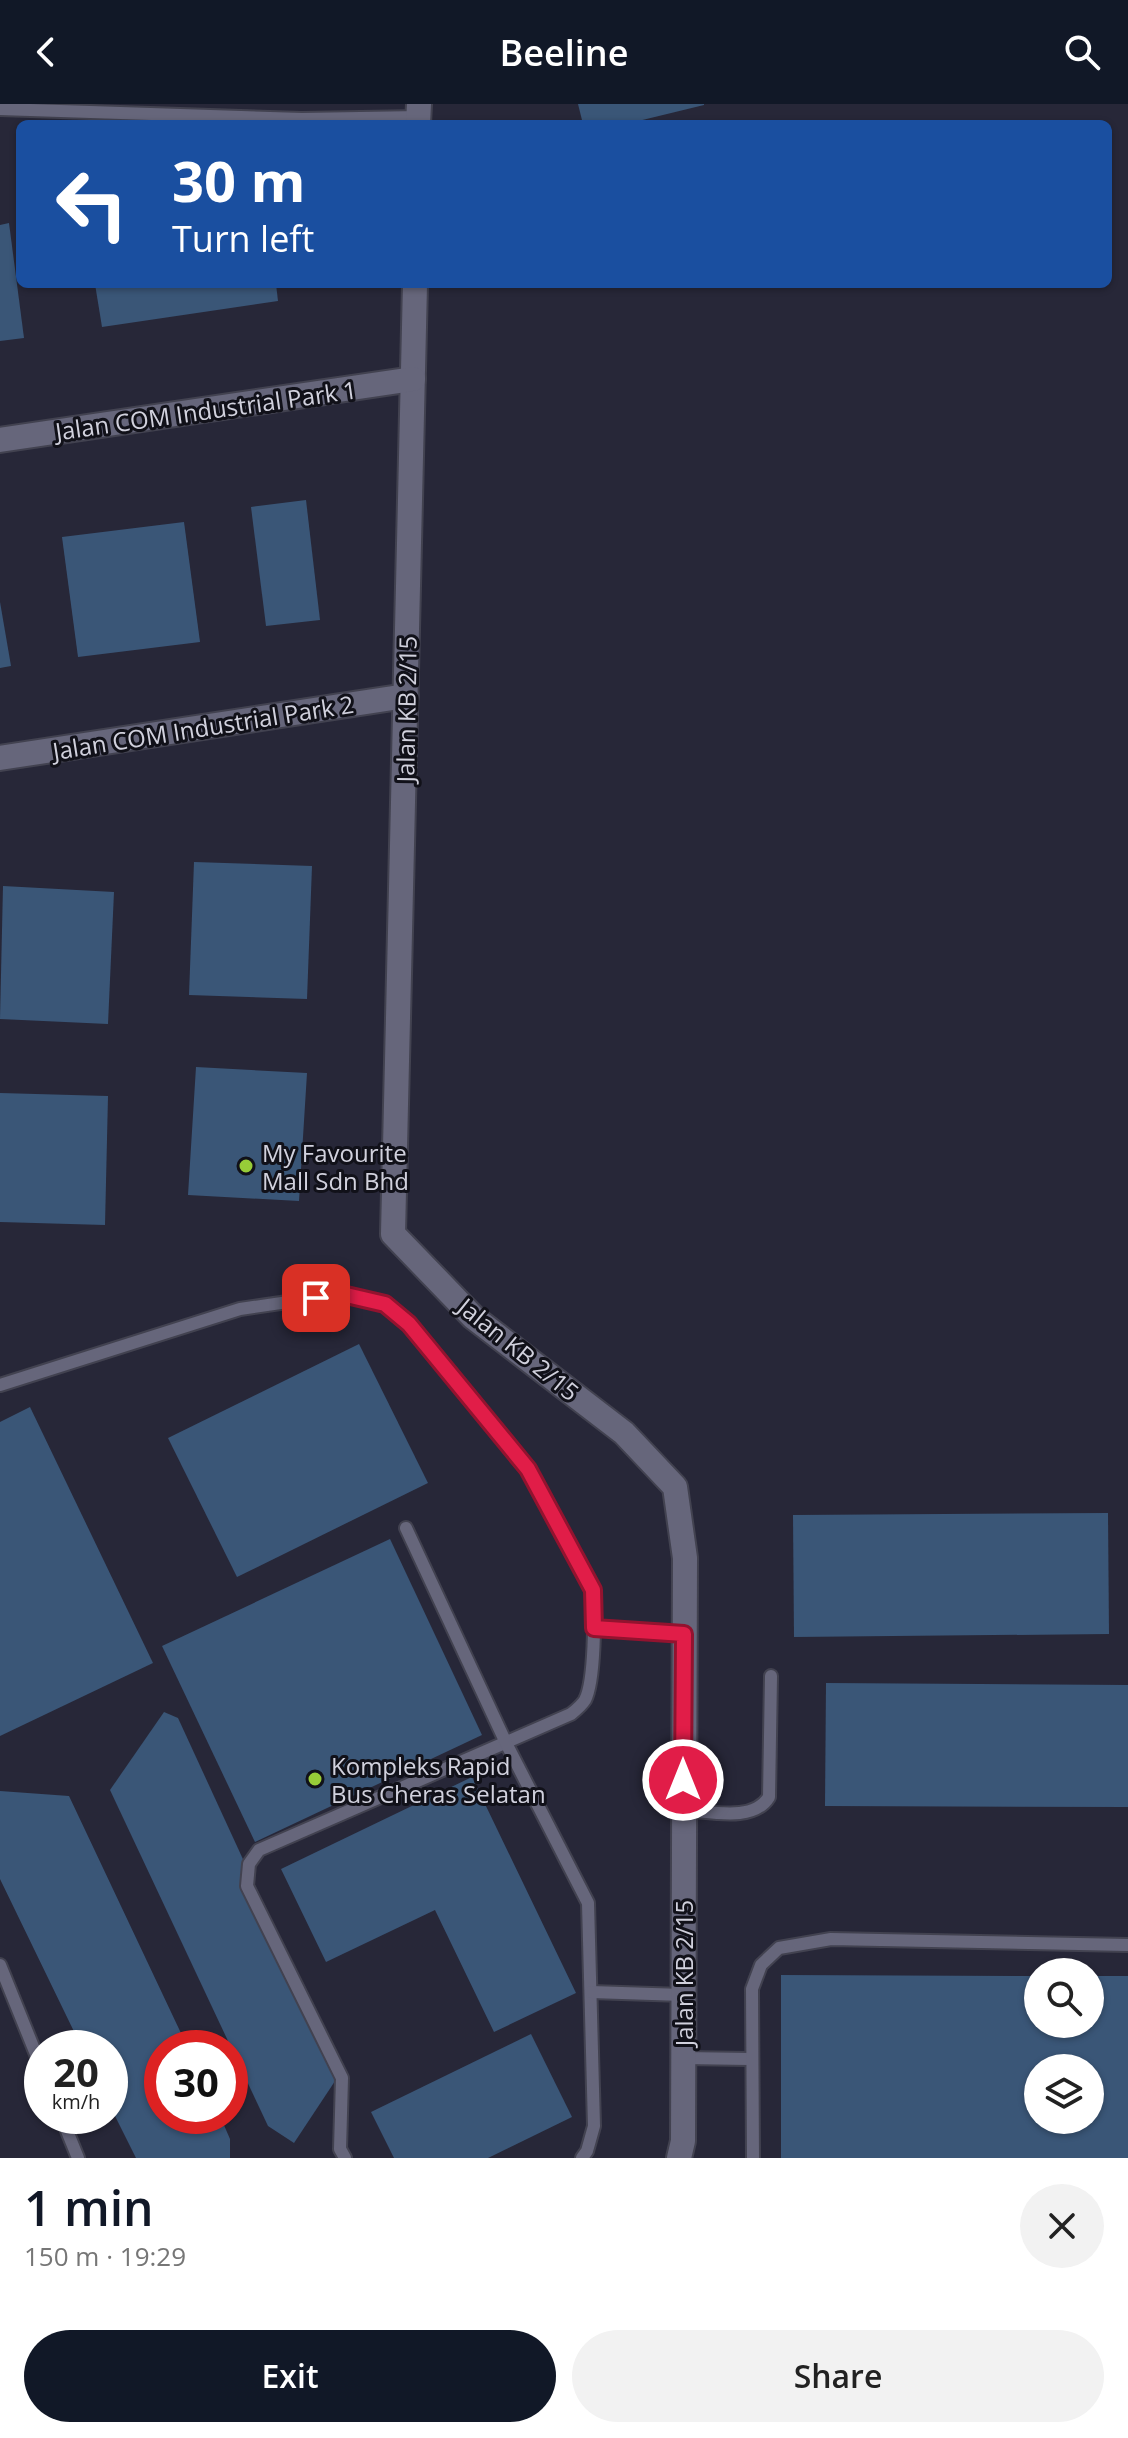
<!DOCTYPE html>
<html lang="en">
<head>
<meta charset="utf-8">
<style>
  body { margin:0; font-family:"Open Sans",sans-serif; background:#f2f2f2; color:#222; height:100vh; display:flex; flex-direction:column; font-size:30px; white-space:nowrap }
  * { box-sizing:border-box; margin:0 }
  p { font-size:26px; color:#767676 }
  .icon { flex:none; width:44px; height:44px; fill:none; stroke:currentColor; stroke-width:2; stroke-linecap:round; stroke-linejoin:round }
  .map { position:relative; height:2054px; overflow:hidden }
  .details { display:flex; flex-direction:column; background:#fff; flex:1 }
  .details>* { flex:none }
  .guide { position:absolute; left:16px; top:16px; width:1096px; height:168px; border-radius:12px; box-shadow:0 2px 6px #0004; background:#1a4fa0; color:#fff; overflow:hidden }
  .buttons { position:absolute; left:1024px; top:1854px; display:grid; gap:16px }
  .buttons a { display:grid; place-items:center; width:80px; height:80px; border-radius:50%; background:#fff; box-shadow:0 2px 6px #0004; font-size:40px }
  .speed { position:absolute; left:24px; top:1926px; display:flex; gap:16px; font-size:40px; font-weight:700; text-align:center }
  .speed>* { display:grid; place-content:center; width:104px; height:104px; border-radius:50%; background:#fff; box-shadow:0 2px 6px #0004; line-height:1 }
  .speed small { font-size:20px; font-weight:400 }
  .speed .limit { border:12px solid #d22; background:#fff; color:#111 }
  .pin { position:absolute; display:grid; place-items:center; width:68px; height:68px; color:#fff; margin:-34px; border-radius:16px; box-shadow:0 4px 12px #0006 }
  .me { position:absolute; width:88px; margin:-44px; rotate:0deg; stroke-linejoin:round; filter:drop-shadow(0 0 6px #0008) }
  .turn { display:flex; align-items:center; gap:28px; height:168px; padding:0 24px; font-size:36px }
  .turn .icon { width:104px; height:104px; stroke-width:2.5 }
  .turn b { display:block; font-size:56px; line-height:68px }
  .round { display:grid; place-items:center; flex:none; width:84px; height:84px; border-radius:42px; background:#f2f2f2 }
  .overview { display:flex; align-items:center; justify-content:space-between; height:136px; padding:0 24px }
  h1 { font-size:48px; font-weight:600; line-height:60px; color:#111827 }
  .action { display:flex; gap:16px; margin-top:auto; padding:16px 24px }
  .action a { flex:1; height:92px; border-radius:48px; background:#111827; color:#fff; font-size:32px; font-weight:600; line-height:92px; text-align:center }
  .action a+a { background:#f2f2f2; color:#222 }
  header { display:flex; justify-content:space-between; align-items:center; height:104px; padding:0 24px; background:#111827; color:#fff; font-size:36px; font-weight:600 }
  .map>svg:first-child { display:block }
  .building { fill:#3a5677; fill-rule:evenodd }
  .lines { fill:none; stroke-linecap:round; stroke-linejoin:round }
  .service-casing { stroke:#424250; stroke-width:16 }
  .minor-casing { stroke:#424250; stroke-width:28 }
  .service { stroke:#66667b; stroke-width:12 }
  .minor { stroke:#66667b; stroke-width:24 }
  .route-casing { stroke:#92132f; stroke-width:20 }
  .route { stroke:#e11d48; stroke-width:14 }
  .poi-dot { fill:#97cc38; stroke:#111119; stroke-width:3 }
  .labels { text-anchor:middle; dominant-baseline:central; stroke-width:6; stroke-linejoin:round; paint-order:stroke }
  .street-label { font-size:24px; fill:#d1d1dd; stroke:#111119 }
  .poi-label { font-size:24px; fill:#d1d1dd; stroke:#111119; text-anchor:start }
</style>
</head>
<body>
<header><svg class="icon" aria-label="back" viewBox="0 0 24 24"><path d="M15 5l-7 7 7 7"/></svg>Beeline<svg class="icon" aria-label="search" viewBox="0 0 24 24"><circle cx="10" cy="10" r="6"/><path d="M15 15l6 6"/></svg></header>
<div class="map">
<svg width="1128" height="2054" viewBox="0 0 1128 2054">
  <rect width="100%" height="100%" fill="#272738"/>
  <g class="building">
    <polygon points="578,0 704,0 704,1 626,20 583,20"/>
    <polygon points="9,119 24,234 0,237 0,121"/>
    <polygon points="95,180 276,180 278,197 102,223"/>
    <polygon points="306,396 320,516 266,522 251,403"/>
    <polygon points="184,418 200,538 78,553 62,433"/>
    <polygon points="0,498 11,562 0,564"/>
    <polygon points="194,758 312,762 307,895 189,891"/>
    <polygon points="3,782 114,788 108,920 0,915"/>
    <polygon points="196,963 307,969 299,1097 188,1091"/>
    <polygon points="0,989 108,992 105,1121 0,1118"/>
    <polygon points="359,1240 428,1379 237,1473 168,1334"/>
    <polygon points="30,1303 153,1559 0,1632 0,1318"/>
    <polygon points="1108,1409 1109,1530 794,1533 793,1411"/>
    <polygon points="390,1435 482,1631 255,1738 162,1542"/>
    <polygon points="826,1579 1128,1581 1128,1703 825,1702"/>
    <polygon points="164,1608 178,1614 341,1968 294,2039 268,2022 110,1686"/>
    <polygon points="472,1673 576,1889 494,1928 435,1806 326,1858 281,1765"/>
    <polygon points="0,1687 69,1692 188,1944 162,1944 162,2012 220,2012 230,2035 230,2054 136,2054 110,2002 110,1944 82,1944 0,1775"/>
    <path d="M 781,1871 L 1038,1872 L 1038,1920 L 1090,1920 L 1090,1872 L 1128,1872 L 1128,2054 L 781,2054 ZM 1038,1964 L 1090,1964 L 1090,2016 L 1038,2016 Z"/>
    <polygon points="531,1930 572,2013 488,2054 394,2054 371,2008"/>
  </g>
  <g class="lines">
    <g class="service-casing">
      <g id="service">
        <polyline points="0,5 302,15 419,13"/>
        <path d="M 0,1281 L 240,1205 L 342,1190 L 385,1200 L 409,1220 L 528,1365 L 593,1486 C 595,1509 595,1577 585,1596 C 582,1601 576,1606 571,1610 L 259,1746 L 249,1760 L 247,1782 L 342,1974 L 340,2045 L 345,2054"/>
        <polyline points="406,1424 506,1639 588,1799 594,2022 587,2047 582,2054"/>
        <polyline points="594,1524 684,1530"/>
        <path d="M 683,1706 C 709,1707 753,1719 769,1693 L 771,1572"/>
        <polyline points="0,1861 42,1965"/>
        <polyline points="591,1888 683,1891"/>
        <polyline points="683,1954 750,1955"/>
        <polyline points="61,2012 78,2054"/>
        <polyline points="753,2054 752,1885 761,1861 779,1844 831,1835 1128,1841"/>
      </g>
    </g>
    <g class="minor-casing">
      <g id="minor">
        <polyline points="418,20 419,0"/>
        <polyline points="415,180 393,1130 473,1213 624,1329 675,1383 685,1454 683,2037 679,2054"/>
        <polyline points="0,336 413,275"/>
        <polyline points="0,654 406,592"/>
      </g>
    </g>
    <use href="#service" class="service"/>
    <use href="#minor" class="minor"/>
  </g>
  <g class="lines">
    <g class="route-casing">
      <polyline id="route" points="316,1194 342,1190 385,1200 409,1220 528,1365 593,1486 594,1524 684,1530 683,1676"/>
    </g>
    <use href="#route" class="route"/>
  </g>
  <g class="poi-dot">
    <circle cx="246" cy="1062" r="8"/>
    <circle cx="315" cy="1675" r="8"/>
  </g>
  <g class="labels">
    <g class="street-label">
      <text transform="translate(206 306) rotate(-8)">Jalan COM Industrial Park 1</text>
      <text transform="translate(406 605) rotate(-89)">Jalan KB 2/15</text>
      <text transform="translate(203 623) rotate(-9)">Jalan COM Industrial Park 2</text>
      <text transform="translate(519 1245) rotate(39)">Jalan KB 2/15</text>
      <text transform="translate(683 1869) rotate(-90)">Jalan KB 2/15</text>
    </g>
    <g class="poi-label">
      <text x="262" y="1048">My Favourite<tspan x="262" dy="28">Mall Sdn Bhd</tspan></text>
      <text x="331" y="1661">Kompleks Rapid<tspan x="331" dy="28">Bus Cheras Selatan</tspan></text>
    </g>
  </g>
</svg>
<div class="buttons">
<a><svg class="icon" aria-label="search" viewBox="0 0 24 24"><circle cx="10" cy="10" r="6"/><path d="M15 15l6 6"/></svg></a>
<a><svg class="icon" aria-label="layers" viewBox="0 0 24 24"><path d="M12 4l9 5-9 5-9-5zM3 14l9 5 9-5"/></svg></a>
</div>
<div class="speed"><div>20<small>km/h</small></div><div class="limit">30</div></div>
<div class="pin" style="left:316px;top:1194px;background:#d93025"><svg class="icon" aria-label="arrive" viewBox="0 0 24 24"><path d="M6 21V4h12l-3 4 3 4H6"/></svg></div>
<svg class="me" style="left:683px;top:1676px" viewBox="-20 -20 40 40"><circle r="17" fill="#e11d48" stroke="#fff" stroke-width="3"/><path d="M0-11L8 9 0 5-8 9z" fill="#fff"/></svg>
<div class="guide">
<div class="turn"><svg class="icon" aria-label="left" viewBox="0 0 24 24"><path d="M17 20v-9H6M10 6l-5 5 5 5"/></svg><div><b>30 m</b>Turn left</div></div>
</div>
</div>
<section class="details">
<div class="overview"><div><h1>1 min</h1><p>150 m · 19:29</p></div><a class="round"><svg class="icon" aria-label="close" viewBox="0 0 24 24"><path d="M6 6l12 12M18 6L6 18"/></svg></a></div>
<div class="action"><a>Exit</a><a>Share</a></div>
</section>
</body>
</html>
